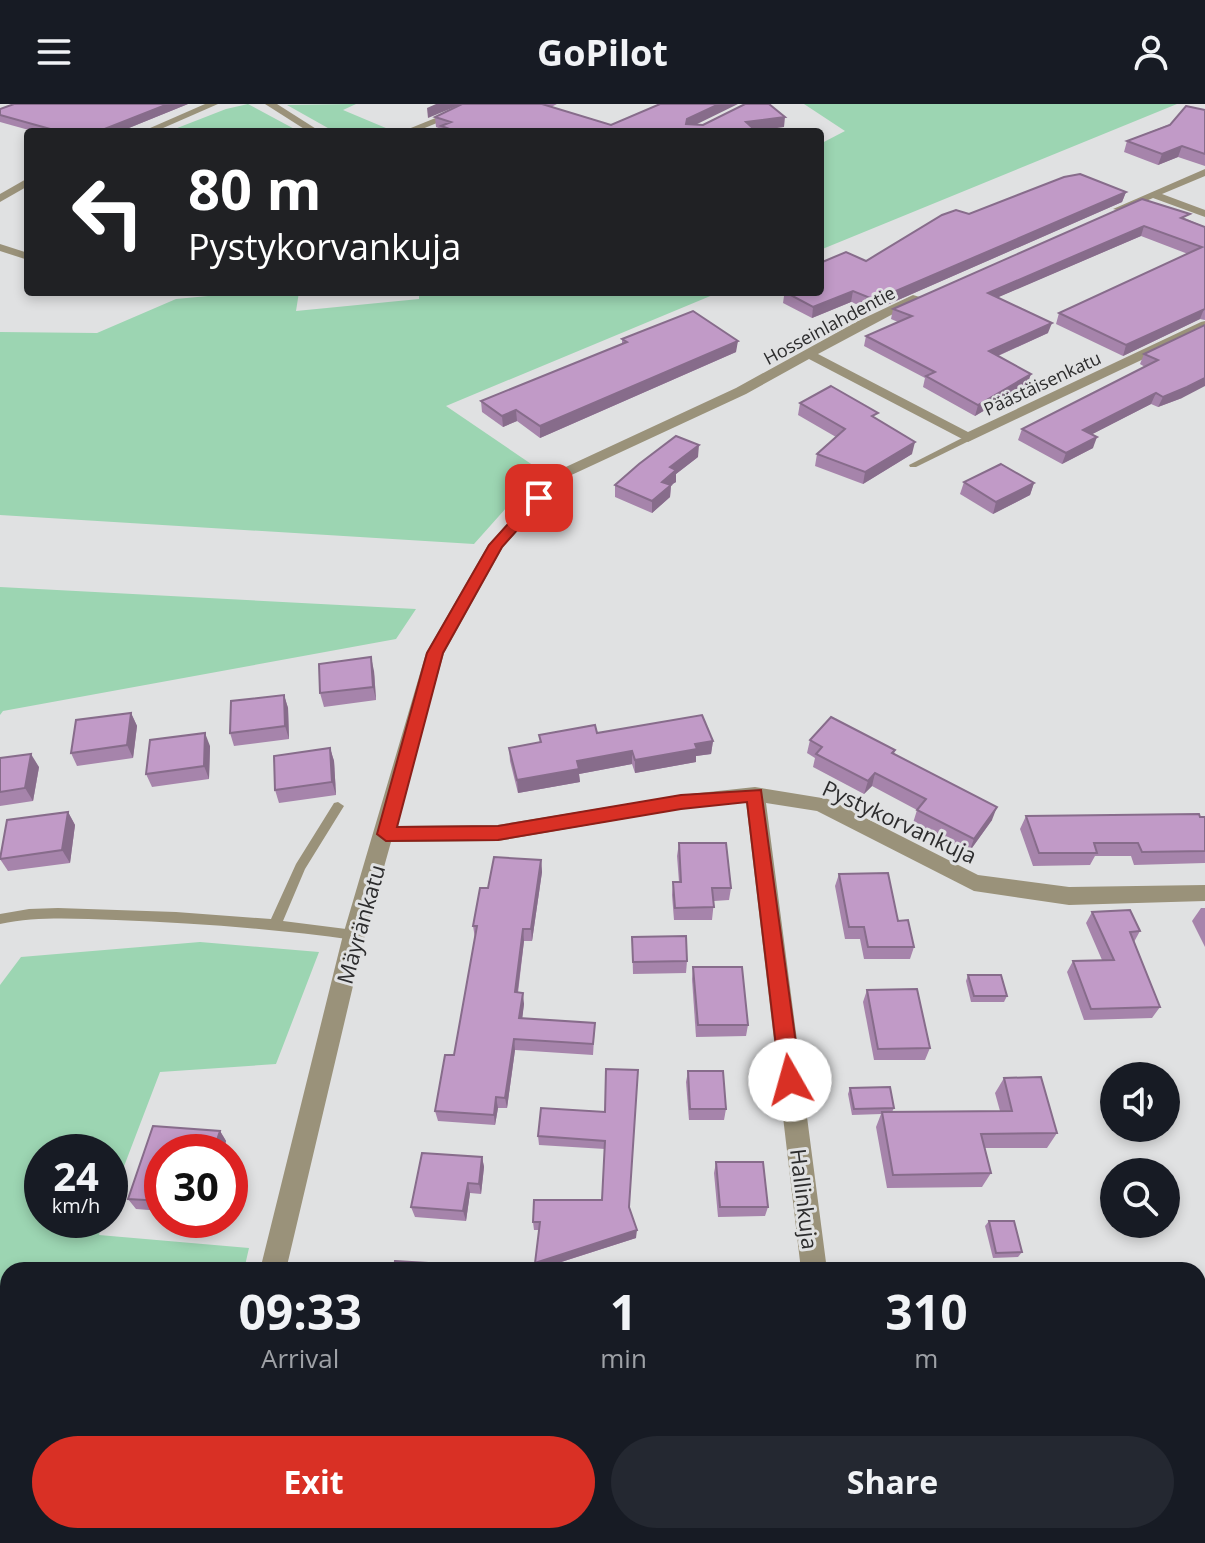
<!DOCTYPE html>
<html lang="en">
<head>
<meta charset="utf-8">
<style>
  body { margin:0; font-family:"Open Sans",sans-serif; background:#242831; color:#f1f3f6; height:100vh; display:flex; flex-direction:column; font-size:30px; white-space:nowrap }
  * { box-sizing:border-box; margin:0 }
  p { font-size:26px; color:#9ea1a6 }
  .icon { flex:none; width:44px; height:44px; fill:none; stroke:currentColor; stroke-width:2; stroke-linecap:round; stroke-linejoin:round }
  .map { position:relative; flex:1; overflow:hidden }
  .side { position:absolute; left:0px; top:1158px; width:1206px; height:282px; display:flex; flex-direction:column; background:#171b24; border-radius:24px 24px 0 0; box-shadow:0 4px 12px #0003 }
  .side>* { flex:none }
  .top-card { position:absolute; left:24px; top:24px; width:800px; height:168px; border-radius:8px; box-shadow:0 4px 12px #0003; background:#202124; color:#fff; overflow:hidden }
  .tools { position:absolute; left:1100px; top:958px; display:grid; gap:16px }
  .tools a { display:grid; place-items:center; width:80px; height:80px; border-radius:50%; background:#171b24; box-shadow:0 4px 12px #0003; font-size:40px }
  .speed { position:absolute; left:24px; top:1030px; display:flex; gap:16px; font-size:40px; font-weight:700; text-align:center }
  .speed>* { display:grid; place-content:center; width:104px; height:104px; border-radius:50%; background:#171b24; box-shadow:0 4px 12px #0003; line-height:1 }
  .speed small { font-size:20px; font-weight:400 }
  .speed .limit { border:12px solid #d22; background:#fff; color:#111 }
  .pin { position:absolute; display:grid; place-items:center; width:68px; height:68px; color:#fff; margin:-34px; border-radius:16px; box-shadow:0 4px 12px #0006 }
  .me { position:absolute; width:88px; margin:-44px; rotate:353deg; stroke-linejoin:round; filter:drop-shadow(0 0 6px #0008) }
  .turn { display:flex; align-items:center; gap:28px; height:168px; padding:0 32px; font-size:36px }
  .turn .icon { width:104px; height:104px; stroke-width:2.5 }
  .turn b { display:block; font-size:56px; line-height:68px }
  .eta { display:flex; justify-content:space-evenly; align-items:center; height:136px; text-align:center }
  .eta b { font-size:48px; font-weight:700; line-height:56px }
  .cta { display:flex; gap:16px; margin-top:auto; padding:16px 32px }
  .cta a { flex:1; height:92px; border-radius:48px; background:#d93025; color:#fff; font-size:32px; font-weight:700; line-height:92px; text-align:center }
  .cta a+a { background:#242831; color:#f1f3f6 }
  header { display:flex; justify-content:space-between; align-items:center; height:104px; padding:0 32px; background:#171b24; font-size:36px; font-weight:700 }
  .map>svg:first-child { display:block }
  .green { fill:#9cd5b2 }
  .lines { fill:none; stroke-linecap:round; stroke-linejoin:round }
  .service { fill:#9a927a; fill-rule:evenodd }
  .minor { fill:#9a927a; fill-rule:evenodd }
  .wall { fill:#a684ab }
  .shaded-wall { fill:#876c8b }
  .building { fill:#c19ac7; stroke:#876c8b; stroke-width:2 }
  .route { fill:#d93025; stroke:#8d1f18; stroke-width:2 }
  .labels { text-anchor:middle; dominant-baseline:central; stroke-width:6; stroke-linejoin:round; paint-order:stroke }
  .far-street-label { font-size:18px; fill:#2c2c2d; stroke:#e0e1e2 }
  .street-label { font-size:22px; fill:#2c2c2d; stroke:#e0e1e2 }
</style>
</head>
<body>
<header><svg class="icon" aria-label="menu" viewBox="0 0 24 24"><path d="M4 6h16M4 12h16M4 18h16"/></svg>GoPilot<svg class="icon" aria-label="person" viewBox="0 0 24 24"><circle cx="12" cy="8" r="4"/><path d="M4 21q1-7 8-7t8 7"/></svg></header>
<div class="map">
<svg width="1205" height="1439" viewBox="0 0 1205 1439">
  <rect width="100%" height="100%" fill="#e0e1e2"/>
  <g class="green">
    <polygon points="248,0 300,28 167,28 226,5"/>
    <polygon points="356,0 343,6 393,27 335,28 287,1"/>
    <polygon points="804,0 1177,0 820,146 820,40 845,27"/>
    <polygon points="251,188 299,188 296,207 419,195 419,188 720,188 446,302 540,366 474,440 0,411 0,228 97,229 176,195"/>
    <polygon points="0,483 416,505 396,535 3,607 0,611"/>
    <polygon points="200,838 319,848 276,960 160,968 110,1099 110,1048 42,1048 42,1116 103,1116 99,1131 249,1144 244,1166 8,1166 8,1319 0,1356 0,881 21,853"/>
  </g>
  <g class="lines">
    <g class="service">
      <polygon points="968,331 972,334 971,336 916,363 910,363 909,361"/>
      <path d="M 338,698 L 344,702 L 305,765 L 283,817 L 354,826 L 359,827 L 360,831 L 359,835 L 354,836 C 275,825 196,819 116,816 C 77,815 39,812 0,820 L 0,810 L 29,805 L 58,804 L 176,808 L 271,815 L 296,760 L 334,699 Z"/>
    </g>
    <g class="minor">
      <polygon points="205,0 218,0 154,28 141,28"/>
      <polygon points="265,0 277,0 321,28 309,28"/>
      <polygon points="470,0 483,0 415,28 401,28"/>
      <polygon points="1205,65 1205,72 1162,90 1205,106 1205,113 1153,94 1122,107 1113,105"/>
      <polygon points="28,74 28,82 0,98 0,90"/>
      <polygon points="0,140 28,149 28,156 0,147"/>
      <polygon points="913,191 923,194 818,250 968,328 1201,218 1205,217 1205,226 968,338 809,255 746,290 565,374 503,443 444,549 395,722 498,721 681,691 755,683 828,695 978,771 1069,783 1205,781 1205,797 1069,801 974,787 817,707 766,699 827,1166 801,1166 746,698 681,705 498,737 391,738 365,831 286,1166 260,1166 343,831 426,549 488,441 555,368 736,284 858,217"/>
      <polygon points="193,1432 223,1432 222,1439 192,1439"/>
      <polygon points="832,1432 862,1432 863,1439 833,1439"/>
    </g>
  </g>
  <g class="wall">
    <polygon points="14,0 188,0 119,28 36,28 0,18 0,5"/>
    <polygon points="462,0 557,0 551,3 611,21 697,20 784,23 442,26 441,25 436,23 435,13"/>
    <polygon points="1205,6 1205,62 1178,53 1158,61 1124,48 1127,37"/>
    <polygon points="1126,88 1122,98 873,207 851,198 812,214 783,199 784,192 776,188 820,188 866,157 969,110"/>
    <polygon points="1142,95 1205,123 1205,216 1200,215 1123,252 1056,220 1059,209 1188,150 1141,132 998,193 1048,229 998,252 1027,281 975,312 923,283 925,274 864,242 866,232 898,218 891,215 893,205"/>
    <polygon points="1205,221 1182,294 1158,303 1151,300 1092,330 1093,344 1062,360 1018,336 1022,325 1145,263 1140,260 1144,250"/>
    <polygon points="622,235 736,248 540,334 517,317 503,323 482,308 481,297 622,241"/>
    <polygon points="800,299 877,315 912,350 863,380 815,362 817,350 836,333 798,311"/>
    <polygon points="698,353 676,370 676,378 671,381 670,393 652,409 615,393 615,381"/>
    <polygon points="964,378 1034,379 1030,391 993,410 960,390"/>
    <polygon points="374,567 376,596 324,603 320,589"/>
    <polygon points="284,591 288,604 289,635 234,642 230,629"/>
    <polygon points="131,609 137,622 133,654 77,662 71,649"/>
    <polygon points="597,629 713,637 711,650 696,652 696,658 635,669 632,660 579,670 580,678 518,689 510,657 509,644 540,639 539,631"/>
    <polygon points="810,636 895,646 894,650 992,716 969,748 913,719 917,706 872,682 864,690 813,663 815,654 807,649"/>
    <polygon points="210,642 209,675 152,683 146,670"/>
    <polygon points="330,644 334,657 336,691 279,699 275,686"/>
    <polygon points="0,654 39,663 33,697 0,702"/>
    <polygon points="68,708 75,721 70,759 8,767 0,755"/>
    <polygon points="1026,712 1205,713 1205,759 1134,761 1131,752 1095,752 1090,761 1033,762 1020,725"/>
    <polygon points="679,739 731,784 729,796 714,797 712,816 674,816 672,791 673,778 679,778 677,752"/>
    <polygon points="541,756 542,768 532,837 524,837 518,889 524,900 522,914 595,919 593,951 515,946 507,1004 498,1004 495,1021 438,1017 435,1007 454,951 475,834 473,822"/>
    <polygon points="839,770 898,817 914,843 910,855 864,855 860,835 845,835 835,782"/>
    <polygon points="1201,804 1205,804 1205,843 1192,817"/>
    <polygon points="1092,808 1140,827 1134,838 1160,903 1152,914 1084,916 1067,868 1073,857 1102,856 1086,819"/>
    <polygon points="632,833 687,857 686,869 633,870"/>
    <polygon points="693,863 748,921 746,932 696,933 692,875"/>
    <polygon points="968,871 1007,892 1004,898 971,898 966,877"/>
    <polygon points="867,886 930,944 925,956 874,956 863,898"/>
    <polygon points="688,967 726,1005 724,1016 689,1016 686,978"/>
    <polygon points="1004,974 1057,1029 1047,1044 985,1044 991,1069 982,1083 887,1084 876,1023 881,1010 852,1011 848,990 850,984 894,1004 892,1008 1000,1007 995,989"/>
    <polygon points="605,1008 636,1134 549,1162 536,1162 539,1126 534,1126 533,1118 602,1096 605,1045 539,1041 538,1032"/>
    <polygon points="153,1022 220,1027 226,1037 223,1048 162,1048 162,1107 136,1105 128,1095"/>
    <polygon points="482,1053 484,1063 481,1090 470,1089 466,1117 415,1113 411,1103"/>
    <polygon points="716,1058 768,1103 765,1112 718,1113 714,1069"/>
    <polygon points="989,1117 1022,1148 1018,1153 993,1154 985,1122"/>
    <rect x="1198" y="1268" width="7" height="106"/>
  </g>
  <g class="shaded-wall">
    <polygon points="168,0 188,0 119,28 97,28"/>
    <polygon points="436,0 462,0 428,14 427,4"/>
    <polygon points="719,0 738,0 687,25 686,28 687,15"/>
    <polygon points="785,13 784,23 756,27 756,28 744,28 746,18"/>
    <polygon points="1182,42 1178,53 1158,61 1162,50"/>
    <polygon points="1126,88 1122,98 873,207 875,196"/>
    <polygon points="1144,122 1141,132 985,199 988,189"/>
    <polygon points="853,187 851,198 812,214 813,203"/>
    <polygon points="1204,205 1200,215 1123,252 1126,241"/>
    <polygon points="1052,219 1048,229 986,257 989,247"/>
    <polygon points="738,237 736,248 540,334 540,322"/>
    <polygon points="1031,270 1027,281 975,312 978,301"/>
    <polygon points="1205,274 1205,282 1182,294 1158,303 1163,293"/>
    <polygon points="1156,289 1151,300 1079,337 1083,326"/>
    <polygon points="516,306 517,317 503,323 502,312"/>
    <polygon points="1097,333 1093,344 1062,360 1066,349"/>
    <polygon points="915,338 912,350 863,380 865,368"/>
    <polygon points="699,341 698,353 676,370 676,378 671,381 670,393 652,409 652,397 670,363"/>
    <polygon points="1034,379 1030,391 993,410 996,398"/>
    <polygon points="371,553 374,567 376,596 373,583"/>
    <polygon points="284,591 288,604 289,635 285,622"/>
    <polygon points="131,609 137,622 133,654 127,641"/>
    <polygon points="205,629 210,642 209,675 204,662"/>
    <polygon points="713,637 711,650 696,652 696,658 635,669 635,656 695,640"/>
    <polygon points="330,644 334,657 336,691 332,678"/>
    <polygon points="632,647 632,660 579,670 580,678 518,689 517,676 577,657"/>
    <polygon points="31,650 39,663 33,697 25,684"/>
    <polygon points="875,669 872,682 864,690 868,677"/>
    <polygon points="997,703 992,716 969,748 974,735"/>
    <polygon points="68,708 75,721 70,759 62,746"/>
    <polygon points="541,756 542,768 532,837 531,825"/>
    <polygon points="523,825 524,837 516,900 515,888"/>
    <polygon points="523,889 524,900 521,925 519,914"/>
    <polygon points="514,935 515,946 507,1004 505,994"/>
    <polygon points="496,993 498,1004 495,1021 494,1011"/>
    <polygon points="220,1027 226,1037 223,1048 213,1048"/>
    <polygon points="482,1053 484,1063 481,1090 479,1080"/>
    <polygon points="468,1079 470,1089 466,1117 463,1107"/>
    <polygon points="637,1126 636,1134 536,1166 535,1159"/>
  </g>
  <g class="building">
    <polygon points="14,0 168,0 97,28 61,28 0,11 0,5"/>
    <polygon points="462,0 542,0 611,21 660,0 719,0 687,15 686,20 703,21 745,0 769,0 785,13 746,18 756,27 744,28 437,28 447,24 441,22 451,18 435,13"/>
    <polygon points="1186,2 1205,6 1205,50 1182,42 1162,50 1127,37 1170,21"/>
    <polygon points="1080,70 1126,88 875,196 853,187 813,203 785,188 820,188 820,159 846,148 866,157 942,111 956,106 969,110 1064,73"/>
    <polygon points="1142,95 1190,110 1181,114 1205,123 1205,205 1126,241 1059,209 1202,143 1144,122 988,189 1052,219 989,247 1031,270 978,301 926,272 935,268 866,232 912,212 893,205"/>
    <polygon points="693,207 738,237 540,322 516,306 502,312 481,297 627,238 622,235"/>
    <polygon points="1205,221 1205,274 1187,283 1163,293 1156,289 1083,326 1097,333 1066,349 1022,325 1158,256 1144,250"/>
    <polygon points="831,282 878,309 872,312 915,338 865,368 817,350 845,325 800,299"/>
    <polygon points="676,332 699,341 670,363 676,366 662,378 671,381 652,397 615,381 639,360"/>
    <polygon points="1001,360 1034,379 996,398 964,378"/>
    <polygon points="371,553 373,583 320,589 319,560"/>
    <polygon points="284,591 285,622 230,629 231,597"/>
    <polygon points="131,609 127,641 71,649 76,616"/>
    <polygon points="702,611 713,637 695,640 697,645 635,656 632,647 577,657 579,665 517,676 509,644 541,638 539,631 595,621 597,629"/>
    <polygon points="831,613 895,646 892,649 997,703 974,735 917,706 926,695 875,669 868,677 816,650 822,643 810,636"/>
    <polygon points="205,629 204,662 146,670 150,636"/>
    <polygon points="330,644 332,678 275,686 274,652"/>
    <polygon points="31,650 25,684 0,688 0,654"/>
    <polygon points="68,708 62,746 0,755 7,716"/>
    <polygon points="1199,710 1200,713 1205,713 1205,747 1142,748 1138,739 1094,739 1097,749 1039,749 1026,712"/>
    <polygon points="679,739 726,739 731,784 712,784 714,803 675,804 673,778 681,778"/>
    <polygon points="494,753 541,756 531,825 523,825 515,888 523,889 519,914 595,919 593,940 514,935 505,994 496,993 494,1011 435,1007 445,951 454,951 477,822 473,822 480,784 488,784"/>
    <polygon points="888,769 898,817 908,816 914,843 868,843 864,823 849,823 839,770"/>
    <polygon points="1130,806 1140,827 1130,828 1160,903 1091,905 1073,857 1114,856 1092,808"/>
    <polygon points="686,832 687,857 633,858 632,833"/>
    <polygon points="693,863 742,863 748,921 698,921"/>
    <polygon points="968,871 1001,871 1007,892 974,892"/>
    <polygon points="917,885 930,944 878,945 867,886"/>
    <polygon points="606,965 638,966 629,1103 637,1126 535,1159 540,1118 533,1118 534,1096 602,1096 605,1037 538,1032 541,1004 605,1008"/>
    <polygon points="688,967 723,967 726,1005 690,1005"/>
    <polygon points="1041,973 1057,1029 981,1030 991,1069 893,1071 882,1008 1012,1007 1004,974"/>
    <polygon points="890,983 894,1004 854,1005 850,984"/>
    <polygon points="153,1022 220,1027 213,1048 162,1048 162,1097 128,1095"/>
    <polygon points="422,1049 482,1053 479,1080 468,1079 463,1107 411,1103"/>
    <polygon points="716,1058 763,1058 768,1103 720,1103"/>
    <polygon points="989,1117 1014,1117 1022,1148 996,1149"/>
    <polygon points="395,1157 444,1160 443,1166 394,1166"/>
    <polygon points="652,1161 652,1166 534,1166 535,1162"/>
    <rect x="1198" y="1268" width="7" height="97"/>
  </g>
  <polygon class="route" points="534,391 546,394 502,443 443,549 397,723 498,722 681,691 761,686 801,976 798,983 790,986 783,983 780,976 747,698 681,705 498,736 386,737 377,730 427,549 489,441"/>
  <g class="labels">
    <g class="far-street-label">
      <text transform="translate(829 221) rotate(-28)">Hosseinlahdentie</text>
      <text transform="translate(1042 279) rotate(-25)">Päästäisenkatu</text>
    </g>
    <g class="street-label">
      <text transform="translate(900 717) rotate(25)">Pystykorvankuja</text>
      <text transform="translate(360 820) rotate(-74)">Mäyränkatu</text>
      <text transform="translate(805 1095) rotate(83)">Hallinkuja</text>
    </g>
  </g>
</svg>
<div class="tools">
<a><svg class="icon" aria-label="sound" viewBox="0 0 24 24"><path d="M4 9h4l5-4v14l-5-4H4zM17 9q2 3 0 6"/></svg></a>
<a><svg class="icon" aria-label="search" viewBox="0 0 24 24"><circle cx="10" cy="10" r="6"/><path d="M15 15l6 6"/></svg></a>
</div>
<div class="speed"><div>24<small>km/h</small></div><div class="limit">30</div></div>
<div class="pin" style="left:539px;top:394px;background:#d93025"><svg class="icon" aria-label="arrive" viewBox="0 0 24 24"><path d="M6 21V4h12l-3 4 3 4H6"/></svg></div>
<svg class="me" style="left:790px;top:976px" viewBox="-20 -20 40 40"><circle r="19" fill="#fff"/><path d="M0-13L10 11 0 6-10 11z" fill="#d93025"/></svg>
<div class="top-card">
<div class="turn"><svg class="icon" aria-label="left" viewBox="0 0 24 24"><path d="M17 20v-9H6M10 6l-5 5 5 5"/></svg><div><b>80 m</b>Pystykorvankuja</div></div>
</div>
<section class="side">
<div class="eta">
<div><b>09:33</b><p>Arrival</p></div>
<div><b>1</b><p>min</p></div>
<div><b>310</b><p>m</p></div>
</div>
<div class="cta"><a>Exit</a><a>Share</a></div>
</section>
</div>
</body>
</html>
